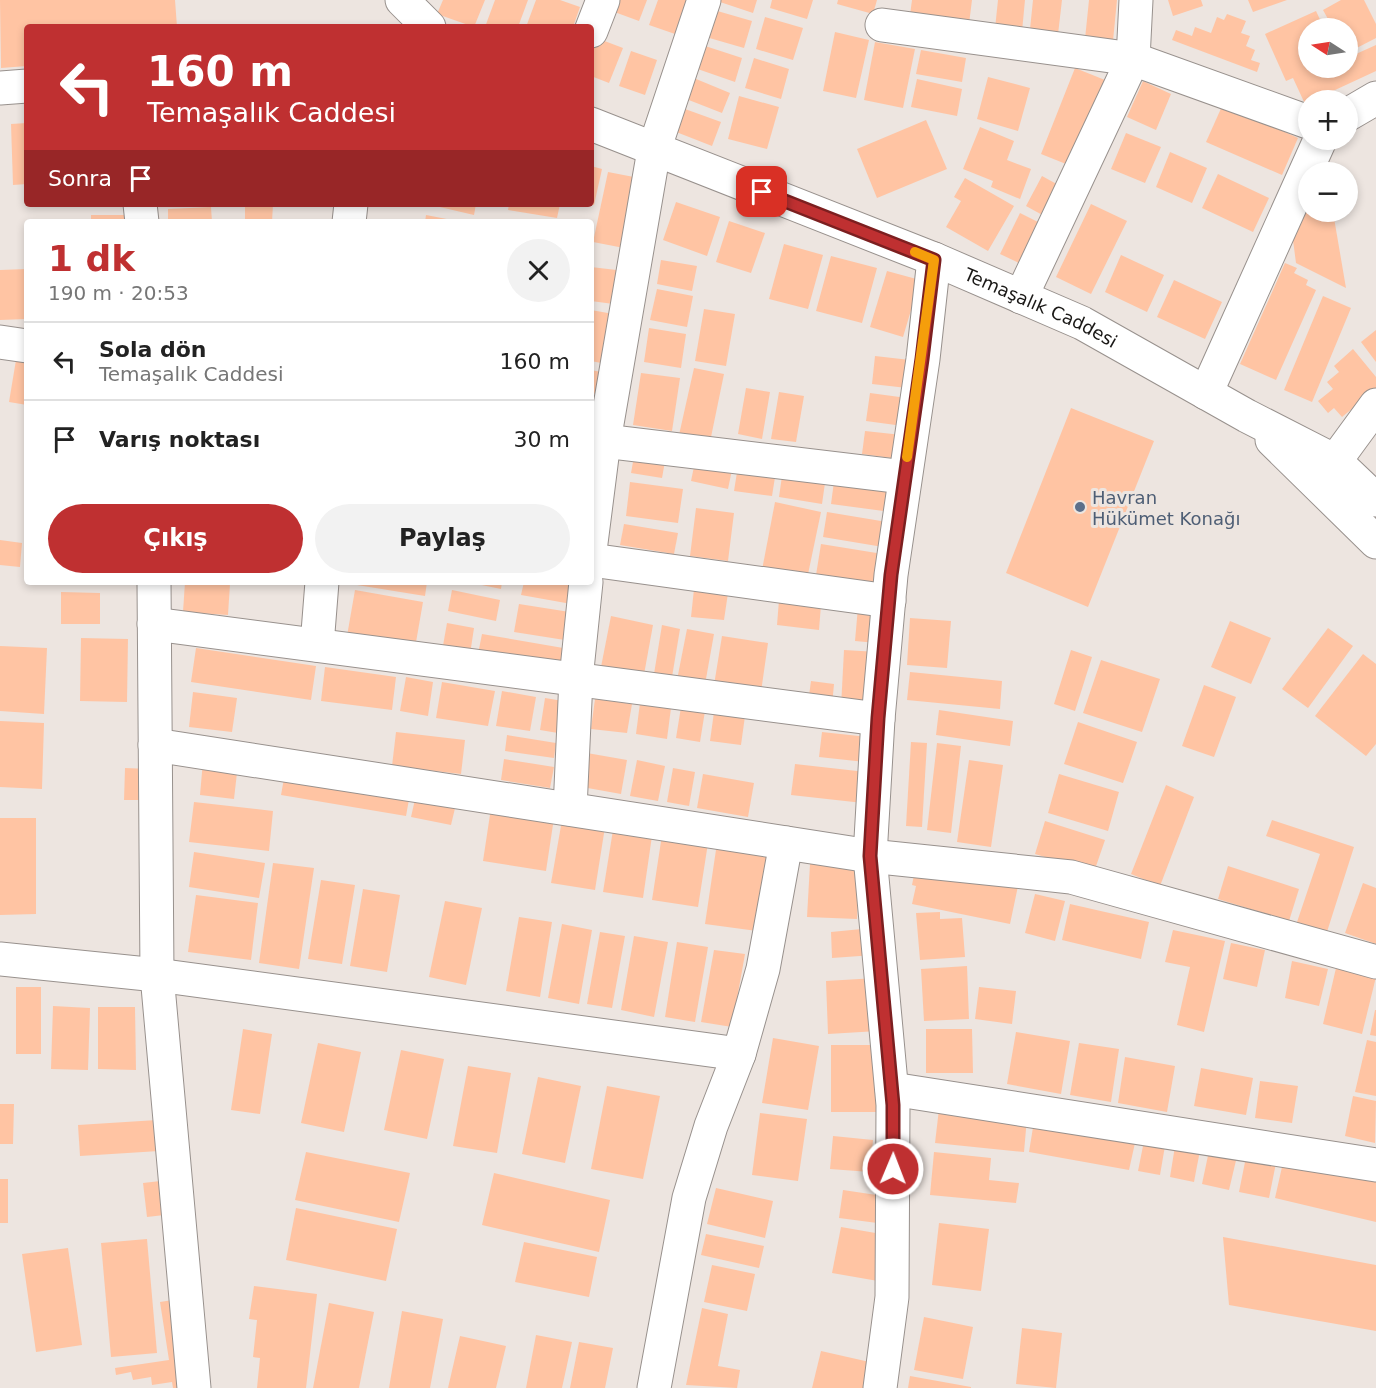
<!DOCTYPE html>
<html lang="tr">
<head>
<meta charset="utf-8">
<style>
  body { margin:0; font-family:"DejaVu Sans",sans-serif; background:#f2f2f2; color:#222; height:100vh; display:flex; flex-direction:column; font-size:22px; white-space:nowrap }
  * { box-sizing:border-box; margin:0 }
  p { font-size:20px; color:#767676 }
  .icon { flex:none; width:33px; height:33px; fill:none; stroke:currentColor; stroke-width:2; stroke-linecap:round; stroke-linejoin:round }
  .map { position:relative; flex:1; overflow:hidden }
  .drawer { position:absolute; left:24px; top:219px; width:570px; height:366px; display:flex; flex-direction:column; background:#fff; border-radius:6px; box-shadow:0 3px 9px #0003 }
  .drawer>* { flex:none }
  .guide { position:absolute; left:24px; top:24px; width:570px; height:183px; border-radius:6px; box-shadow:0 3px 9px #0003; background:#bf3031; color:#fff; overflow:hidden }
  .needle { width:39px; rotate:282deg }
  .controls { position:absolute; left:1298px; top:18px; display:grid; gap:12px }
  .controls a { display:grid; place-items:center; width:60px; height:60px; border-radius:50%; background:#fff; box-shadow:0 3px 9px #0003; font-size:30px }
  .pin { position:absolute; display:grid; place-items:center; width:51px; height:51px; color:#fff; margin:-26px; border-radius:12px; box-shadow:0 3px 9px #0006 }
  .me { position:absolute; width:66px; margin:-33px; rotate:1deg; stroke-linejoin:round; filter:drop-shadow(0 0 4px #0008) }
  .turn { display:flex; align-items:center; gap:21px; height:126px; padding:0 24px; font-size:27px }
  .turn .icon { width:78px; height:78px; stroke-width:2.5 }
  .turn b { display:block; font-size:42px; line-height:51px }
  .then { display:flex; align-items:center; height:57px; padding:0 24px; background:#0003; gap:12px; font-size:22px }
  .round { display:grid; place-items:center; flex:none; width:63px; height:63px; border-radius:32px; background:#f2f2f2 }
  .overview { display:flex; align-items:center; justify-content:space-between; height:102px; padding:0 24px }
  h1 { font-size:36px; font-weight:600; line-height:45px; color:#bf3031 }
  .primary-button { display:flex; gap:12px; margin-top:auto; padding:12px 24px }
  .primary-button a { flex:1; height:69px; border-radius:36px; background:#bf3031; color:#fff; font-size:24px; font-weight:600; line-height:69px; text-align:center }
  .primary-button a+a { background:#f2f2f2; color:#222 }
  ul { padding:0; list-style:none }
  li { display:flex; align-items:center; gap:18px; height:78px; padding:0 24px; border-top:2px solid #e0e0e0 }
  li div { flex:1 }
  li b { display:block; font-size:22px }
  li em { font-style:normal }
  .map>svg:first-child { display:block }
  .building { fill:#ffc4a3 }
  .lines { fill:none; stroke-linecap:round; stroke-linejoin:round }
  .minor-casing { stroke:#98918d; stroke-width:35 }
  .minor { stroke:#fff; stroke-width:33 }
  .route-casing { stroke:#7c1f20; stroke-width:15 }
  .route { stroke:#bf3031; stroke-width:10 }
  .slow { stroke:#f59e0b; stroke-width:10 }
  .service-dot { fill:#5c6f8a; stroke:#ede5e0; stroke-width:2 }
  .labels { text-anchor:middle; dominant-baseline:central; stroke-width:6; stroke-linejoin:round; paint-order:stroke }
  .street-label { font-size:18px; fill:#1a1816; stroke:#ede5e0 }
  .service-label { font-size:18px; fill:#4e5e75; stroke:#ede5e0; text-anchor:start }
</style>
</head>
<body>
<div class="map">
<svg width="1376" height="1388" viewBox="0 0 1376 1388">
  <rect width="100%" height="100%" fill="#ede5e0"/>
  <g class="building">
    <polygon points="0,0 175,0 177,27 27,27 27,66 1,68"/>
    <polygon points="443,0 485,0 474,27 437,14"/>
    <polygon points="495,0 528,0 518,27 485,27"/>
    <polygon points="536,0 560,0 580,7 573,27 526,27"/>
    <polygon points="613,0 647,0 639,21 609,10"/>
    <polygon points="658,0 688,0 675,34 649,25"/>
    <polygon points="714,0 757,0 753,13"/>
    <polygon points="772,0 813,0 807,19 770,8"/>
    <polygon points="838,0 877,0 873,14 837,4"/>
    <polygon points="912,0 972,0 969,24 910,15"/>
    <polygon points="998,0 1025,0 1021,42 994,38"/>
    <polygon points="1033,0 1062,0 1057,43 1029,39"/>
    <polygon points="1089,0 1117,0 1113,41 1085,39"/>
    <polygon points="1168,0 1201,0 1203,6 1173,16"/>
    <polygon points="1248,0 1287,0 1253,12"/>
    <polygon points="1341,0 1364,0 1376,24 1376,38 1347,53 1347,28 1333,28 1323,10"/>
    <polygon points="707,8 752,21 744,48 699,35"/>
    <polygon points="1316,11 1324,28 1308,28 1308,68 1347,68 1347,58 1376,45 1376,71 1305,104 1293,78 1286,81 1265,34"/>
    <polygon points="1227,14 1246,21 1241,33 1250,36 1246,46 1255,50 1251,60 1260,63 1257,72 1172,40 1176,30 1192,36 1195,27 1211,33 1217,17 1224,20"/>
    <polygon points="765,17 803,28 793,60 756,49"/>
    <polygon points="835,32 869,40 856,98 823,91"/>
    <polygon points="594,37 623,48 609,83 591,76 591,44"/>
    <polygon points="875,42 915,49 903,108 864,100"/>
    <polygon points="696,43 742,58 735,82 689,66"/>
    <polygon points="921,50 966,58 962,82 916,74"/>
    <polygon points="631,51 657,60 645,95 619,86"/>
    <polygon points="754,58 789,69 781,99 745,88"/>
    <polygon points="1075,68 1110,82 1076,168 1041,154"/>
    <polygon points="684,74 730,93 722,113 676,95"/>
    <polygon points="988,77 1030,88 1018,131 977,119"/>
    <polygon points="917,79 962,89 957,116 911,107"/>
    <polygon points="1143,81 1171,94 1156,130 1127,117"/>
    <polygon points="739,96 779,107 767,149 728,139"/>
    <polygon points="1223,104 1298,138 1282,175 1206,142"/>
    <polygon points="674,105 721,122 712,146 666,128"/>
    <polygon points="926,120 947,169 877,198 857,149"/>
    <polygon points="27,123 27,184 13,185 11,124"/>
    <polygon points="980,127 1014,141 1007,160 1031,169 1020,199 991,187 993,181 963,169"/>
    <polygon points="1126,133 1161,147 1145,183 1111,169"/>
    <polygon points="1170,152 1207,168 1192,203 1156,187"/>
    <polygon points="591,166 602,169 594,205 591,205"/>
    <polygon points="608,172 639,178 624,248 593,242"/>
    <polygon points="1218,174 1269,198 1253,232 1202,208"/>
    <polygon points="1042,176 1062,187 1046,217 1026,206"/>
    <polygon points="965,178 1014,206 988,251 946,227 961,201 954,197"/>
    <polygon points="1308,199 1308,212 1333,212 1346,288 1296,263 1293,240"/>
    <polygon points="676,202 720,217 707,256 663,240"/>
    <polygon points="245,204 273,204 272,222 245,222"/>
    <polygon points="427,204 476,204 474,215"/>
    <polygon points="509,204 560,204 557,218 508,210"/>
    <polygon points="1091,204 1127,221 1091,294 1056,277"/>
    <polygon points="211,207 212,222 168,222 168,209"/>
    <polygon points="1020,213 1042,224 1023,265 1000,254"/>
    <rect x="91" y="215" width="44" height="7"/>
    <polygon points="426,215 457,221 457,222 425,222"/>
    <polygon points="729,221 765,233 751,273 716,262"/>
    <polygon points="784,244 823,255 808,309 769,299"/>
    <polygon points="1121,255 1164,275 1147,312 1105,292"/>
    <polygon points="831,256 877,268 862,323 816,311"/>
    <polygon points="661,260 697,266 692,291 657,284"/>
    <polygon points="1285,263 1297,268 1294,273 1308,280 1306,285 1316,290 1276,380 1240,364"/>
    <polygon points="591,267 625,271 621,305 591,301"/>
    <polygon points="27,269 27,319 0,320 0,270"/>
    <polygon points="887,271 920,280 903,337 870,327"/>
    <polygon points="1174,280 1222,302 1205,339 1157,317"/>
    <polygon points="657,289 693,296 687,327 650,320"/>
    <polygon points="1323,296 1351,308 1312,402 1284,390"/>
    <polygon points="704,309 735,314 726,366 695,361"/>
    <polygon points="591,310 619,315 611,365 591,361"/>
    <polygon points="649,328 686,334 681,368 644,362"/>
    <polygon points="1376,330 1376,362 1361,342"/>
    <polygon points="1353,349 1376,377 1376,389 1342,417 1334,408 1328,413 1318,401 1333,389 1327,382 1339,372 1334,366"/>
    <polygon points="875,356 910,360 907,388 872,384"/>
    <polygon points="16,360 27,362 27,405 9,402"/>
    <polygon points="694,368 724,374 710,442 679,435"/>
    <polygon points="591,370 611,374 607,396 591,393"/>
    <polygon points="641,373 680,378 672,431 633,425"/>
    <polygon points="746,388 770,392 762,439 738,434"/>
    <polygon points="779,392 804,396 796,442 771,439"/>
    <polygon points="870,393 907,398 903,426 866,421"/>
    <polygon points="1071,408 1154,441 1088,607 1006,573"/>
    <polygon points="865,431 902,435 899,459 862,454"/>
    <polygon points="635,451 666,456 662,478 631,473"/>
    <polygon points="696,457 733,465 728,489 691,481"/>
    <polygon points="738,466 776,471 772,496 734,491"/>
    <polygon points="783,469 826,476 822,504 779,497"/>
    <polygon points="835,474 896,483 891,512 831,504"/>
    <polygon points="630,482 683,489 678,523 626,516"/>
    <polygon points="775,502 821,512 807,579 762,570"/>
    <polygon points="696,508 734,513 728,561 690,556"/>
    <polygon points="827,512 893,523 889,548 823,537"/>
    <polygon points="624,524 678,533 674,554 620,545"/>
    <polygon points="0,540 22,543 20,567 0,565"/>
    <polygon points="821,544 889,555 884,586 816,575"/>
    <polygon points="185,582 230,584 228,615 183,612"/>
    <polygon points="358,582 427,582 425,596 357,585"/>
    <polygon points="467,582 502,582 501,589"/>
    <polygon points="524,582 581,582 577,605 521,595"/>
    <polygon points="694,589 728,593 724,620 691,617"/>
    <polygon points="355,590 423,602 415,648 347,636"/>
    <polygon points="452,590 500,600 496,621 448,611"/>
    <polygon points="61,592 100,593 100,624 61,624"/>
    <polygon points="779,600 821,605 819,630 777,625"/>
    <polygon points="519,604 576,613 571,641 514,632"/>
    <polygon points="858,607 880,609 877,643 855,641"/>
    <polygon points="611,616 653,625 643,680 600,672"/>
    <polygon points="910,618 951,621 947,668 907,665"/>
    <polygon points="1230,621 1271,638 1251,684 1211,667"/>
    <polygon points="447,623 474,628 469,661 441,657"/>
    <polygon points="662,625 680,629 671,683 653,680"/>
    <polygon points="1328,628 1353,646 1308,708 1282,689"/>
    <polygon points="687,629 714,634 704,690 676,685"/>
    <polygon points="482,634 569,649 565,673 477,659"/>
    <polygon points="722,636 768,643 760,699 713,691"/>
    <polygon points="81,638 128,639 127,702 80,701"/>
    <polygon points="0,646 47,648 44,714 0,711"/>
    <polygon points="196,648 316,666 311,700 191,682"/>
    <polygon points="844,650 878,652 876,708 841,707"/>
    <polygon points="1071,650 1092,657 1075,711 1054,704"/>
    <polygon points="1363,654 1376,664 1376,744 1366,756 1315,716"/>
    <polygon points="1101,660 1160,679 1142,732 1083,713"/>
    <polygon points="325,667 396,677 392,710 321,701"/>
    <polygon points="910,672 1002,681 1000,709 907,700"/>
    <polygon points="406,677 433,682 428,716 400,711"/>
    <polygon points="811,681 834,684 832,706 808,703"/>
    <polygon points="442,682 495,691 488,726 436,718"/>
    <polygon points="1204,685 1236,697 1214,757 1182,746"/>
    <polygon points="502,691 536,697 530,731 496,726"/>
    <polygon points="193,692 237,698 232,732 189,727"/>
    <polygon points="545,698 563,701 558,733 540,730"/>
    <polygon points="595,699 632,704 627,733 591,729"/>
    <polygon points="640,703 671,708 667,739 636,734"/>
    <polygon points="681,707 705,711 700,742 676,738"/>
    <polygon points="939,710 1013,721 1010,746 936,735"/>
    <polygon points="714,712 745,716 741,745 710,741"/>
    <polygon points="0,721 44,723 42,789 0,787"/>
    <polygon points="1078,722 1137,742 1123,783 1064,764"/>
    <polygon points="396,732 465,740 461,774 392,766"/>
    <polygon points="822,732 868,737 865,762 819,757"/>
    <polygon points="507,735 556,743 554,758 505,751"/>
    <polygon points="911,742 927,743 922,827 906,826"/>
    <polygon points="937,743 961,746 951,833 927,830"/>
    <polygon points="587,753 627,760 621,794 582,787"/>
    <polygon points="504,759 554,767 550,788 501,780"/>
    <polygon points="637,760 665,766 658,801 630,796"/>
    <polygon points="969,760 1003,765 991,847 957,842"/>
    <polygon points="203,761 238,764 234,799 200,795"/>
    <polygon points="795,764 866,772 863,803 791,795"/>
    <polygon points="125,768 150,769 149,800 124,800"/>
    <polygon points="673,768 695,772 689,806 667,802"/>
    <polygon points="285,773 410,794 406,816 281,795"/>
    <polygon points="703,774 754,783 748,817 697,808"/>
    <polygon points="1059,774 1119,792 1108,831 1048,813"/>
    <polygon points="1166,785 1194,797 1160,886 1131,874"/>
    <polygon points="416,795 456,804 451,825 411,817"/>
    <polygon points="194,802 273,811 269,851 189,842"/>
    <polygon points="491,808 554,818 546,871 483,861"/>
    <polygon points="0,818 36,818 36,914 0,915"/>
    <polygon points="562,820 605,827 595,890 551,883"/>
    <polygon points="1272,820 1354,847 1326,935 1296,925 1320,854 1266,836"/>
    <polygon points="1045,821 1105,840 1094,872 1035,854"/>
    <polygon points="613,830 652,836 643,898 603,892"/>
    <polygon points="662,835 708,843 698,907 652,900"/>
    <polygon points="717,843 769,851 757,931 705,924"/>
    <polygon points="194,852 265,863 259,898 189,887"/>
    <polygon points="273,863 314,868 299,969 259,963"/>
    <polygon points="810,864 860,866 857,919 807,917"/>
    <polygon points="916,865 1018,886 1010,924 912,904 916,886 912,885"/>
    <polygon points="1228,866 1299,889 1289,921 1218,899"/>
    <polygon points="321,880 355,885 342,964 308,959"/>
    <polygon points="1363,883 1376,888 1376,944 1345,933"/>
    <polygon points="363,889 400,895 387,972 350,966"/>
    <polygon points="1035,894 1065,901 1055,941 1025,933"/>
    <polygon points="196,895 258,903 251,960 188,952"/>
    <polygon points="445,901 482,908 466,985 429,977"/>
    <polygon points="1070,904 1149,922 1141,959 1062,940"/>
    <polygon points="940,912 940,919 962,918 965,957 920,960 916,913"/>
    <polygon points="519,917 552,922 540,997 506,991"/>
    <polygon points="562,924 592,930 579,1004 548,998"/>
    <polygon points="872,928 874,955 832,958 831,932"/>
    <polygon points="1173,930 1225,941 1204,1032 1177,1025 1190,967 1165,962"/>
    <polygon points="600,932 625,936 612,1008 587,1004"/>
    <polygon points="634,936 668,942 654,1017 621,1010"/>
    <polygon points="677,942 708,947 695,1022 665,1017"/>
    <polygon points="1231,943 1265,950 1257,987 1223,979"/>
    <polygon points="714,950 745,954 732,1027 701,1022"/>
    <polygon points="1292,961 1328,969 1319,1006 1285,998"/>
    <polygon points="967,966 969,1019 924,1021 921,969"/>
    <polygon points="1336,968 1376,977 1362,1034 1323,1024"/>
    <polygon points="876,978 878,1031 828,1034 826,981"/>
    <rect x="16" y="987" width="25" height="67"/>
    <polygon points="979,987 1016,991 1012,1024 975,1019"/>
    <polygon points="53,1006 90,1008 88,1070 51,1069"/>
    <polygon points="98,1007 135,1007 136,1070 98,1069"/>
    <polygon points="1375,1010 1376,1010 1376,1036 1370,1035"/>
    <polygon points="243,1029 272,1034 260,1114 231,1110"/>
    <polygon points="926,1029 972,1029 973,1073 926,1073"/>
    <polygon points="1016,1032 1070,1041 1061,1094 1007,1084"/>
    <polygon points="773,1038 819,1046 808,1110 762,1103"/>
    <polygon points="1367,1040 1376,1042 1376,1096 1355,1092"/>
    <polygon points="318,1043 361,1052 344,1132 301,1123"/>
    <polygon points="1079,1043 1119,1049 1111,1102 1070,1095"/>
    <rect x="831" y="1045" width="50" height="67"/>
    <polygon points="401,1050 444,1059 427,1139 384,1130"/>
    <polygon points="1125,1057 1175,1066 1167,1112 1118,1103"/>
    <polygon points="468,1066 511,1073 497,1153 453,1146"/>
    <polygon points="1201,1068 1253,1078 1246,1115 1194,1106"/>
    <polygon points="538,1077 581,1086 565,1163 522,1154"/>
    <polygon points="1260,1081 1298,1086 1292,1123 1255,1118"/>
    <polygon points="607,1086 660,1096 643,1179 591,1169"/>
    <polygon points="1353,1096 1376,1101 1375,1143 1345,1136"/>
    <polygon points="0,1104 14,1104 13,1144 0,1144"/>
    <polygon points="939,1109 1027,1118 1024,1152 935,1143"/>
    <polygon points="760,1113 807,1119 798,1181 752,1175"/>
    <polygon points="1035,1115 1137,1134 1129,1170 1029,1152"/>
    <polygon points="157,1120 159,1151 80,1156 78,1125"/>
    <polygon points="833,1136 873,1140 870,1172 830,1169"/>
    <polygon points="1145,1136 1166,1140 1160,1175 1138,1171"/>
    <polygon points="1176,1140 1201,1145 1194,1182 1170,1177"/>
    <polygon points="1210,1146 1238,1152 1229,1190 1202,1184"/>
    <polygon points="306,1152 410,1173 399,1222 295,1200"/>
    <polygon points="934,1152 991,1158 989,1180 1019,1183 1016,1203 930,1195"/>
    <polygon points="1247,1152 1277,1158 1269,1198 1239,1192"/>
    <polygon points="1284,1158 1376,1180 1376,1222 1275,1198"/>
    <polygon points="494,1173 610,1200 599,1252 482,1225"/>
    <rect x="0" y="1179" width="8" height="44"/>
    <polygon points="169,1180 173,1214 147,1217 143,1183"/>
    <polygon points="716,1188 773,1201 765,1238 707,1224"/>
    <polygon points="843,1190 890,1197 885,1224 839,1218"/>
    <polygon points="296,1208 397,1229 386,1281 286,1260"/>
    <polygon points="939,1223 989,1229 981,1291 932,1285"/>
    <polygon points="841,1227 887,1235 878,1281 832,1273"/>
    <polygon points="706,1234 764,1246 759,1268 701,1255"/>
    <polygon points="1223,1237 1376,1265 1376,1331 1229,1305"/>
    <polygon points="147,1239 157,1353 111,1357 101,1243"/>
    <polygon points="524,1242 597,1257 589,1297 515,1282"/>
    <polygon points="68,1248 82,1345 36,1352 22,1254"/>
    <polygon points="712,1265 755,1274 747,1311 704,1302"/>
    <polygon points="254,1286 317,1294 306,1388 257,1388 260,1358 253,1357 257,1320 249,1319"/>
    <polygon points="179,1299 187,1388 173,1388 172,1382 152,1385 151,1377 133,1380 131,1372 116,1375 115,1368 169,1360 160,1302"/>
    <polygon points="329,1303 374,1312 359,1388 313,1388"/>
    <polygon points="702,1308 728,1314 718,1366 740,1370 737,1388 686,1385"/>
    <polygon points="402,1311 443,1319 430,1388 389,1388"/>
    <polygon points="924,1317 973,1327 963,1379 914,1370"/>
    <polygon points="1022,1328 1062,1333 1056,1388 1016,1384"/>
    <polygon points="536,1335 572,1342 562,1388 526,1388"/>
    <polygon points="460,1336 506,1346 496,1388 448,1388"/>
    <polygon points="579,1342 613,1348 605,1388 570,1388"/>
    <polygon points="821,1351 874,1363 868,1388 812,1388"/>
    <polygon points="910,1376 971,1387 971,1388 908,1388"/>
  </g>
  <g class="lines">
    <g class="minor-casing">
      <g id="minor">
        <polyline points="402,0 429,27"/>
        <polyline points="882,25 1133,59 1308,122"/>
        <polyline points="591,31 603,0"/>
        <polyline points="0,88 27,86"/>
        <polyline points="1347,115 1376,98"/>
        <path id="s1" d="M 591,124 L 934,259 L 1082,323 L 1247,416 L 1335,461 L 1376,500"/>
        <polyline points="140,204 142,222"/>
        <polyline points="349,222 351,204"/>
        <polyline points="1021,297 1133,59 1136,0"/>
        <polyline points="0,342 27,346"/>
        <polyline points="1206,393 1320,140"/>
        <polyline points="1272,440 1376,542"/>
        <polyline points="604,441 904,477"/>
        <polyline points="1335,461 1376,405"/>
        <polyline points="591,543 604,441 654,150 704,0"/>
        <polyline points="591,560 889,601"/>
        <polyline points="154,582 157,975 194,1388"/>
        <polyline points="154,624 878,719"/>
        <polyline points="317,645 322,582"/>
        <polyline points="155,745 870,856 1071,877 1376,962"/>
        <polyline points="570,809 576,679 586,582"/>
        <polyline points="0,959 157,975 739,1054"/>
        <polyline points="892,1089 1376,1165"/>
        <polyline points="654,1388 689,1198 711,1126 739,1054 763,969 786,843"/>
        <polyline points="880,1388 892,1297 893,1105 870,856 878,719 891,575 923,359 934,259"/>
      </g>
    </g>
    <use href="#minor" class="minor"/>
  </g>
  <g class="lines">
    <g class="route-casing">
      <polyline id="route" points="762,192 934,260 922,359 891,575 878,718 870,856 893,1105 893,1169"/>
    </g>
    <use href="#route" class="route"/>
    <polyline class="slow" points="907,457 934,260 915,252"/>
  </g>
  <circle class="service-dot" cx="1080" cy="507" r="6"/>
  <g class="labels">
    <g class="street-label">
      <text stroke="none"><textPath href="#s1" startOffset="486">Temaşalık Caddesi</textPath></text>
    </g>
    <g class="service-label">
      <text x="1092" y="497">Havran<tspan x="1092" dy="21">Hükümet Konağı</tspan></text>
    </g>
  </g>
</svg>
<div class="controls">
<a><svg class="needle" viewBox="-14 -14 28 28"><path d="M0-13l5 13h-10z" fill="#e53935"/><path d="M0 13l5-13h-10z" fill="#767676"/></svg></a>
<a>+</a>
<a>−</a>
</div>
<div class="pin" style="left:762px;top:192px;background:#d93025"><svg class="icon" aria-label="arrive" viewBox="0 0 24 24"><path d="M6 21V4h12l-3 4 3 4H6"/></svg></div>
<svg class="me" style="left:893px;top:1169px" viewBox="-20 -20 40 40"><circle r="17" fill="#bf3031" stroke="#fff" stroke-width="3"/><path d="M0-11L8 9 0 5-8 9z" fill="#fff"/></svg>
<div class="guide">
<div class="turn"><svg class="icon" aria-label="left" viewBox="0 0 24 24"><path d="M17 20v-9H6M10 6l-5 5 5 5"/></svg><div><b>160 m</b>Temaşalık Caddesi</div></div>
<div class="then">Sonra<svg class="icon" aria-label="arrive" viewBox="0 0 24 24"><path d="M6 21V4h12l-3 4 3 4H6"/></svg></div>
</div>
<section class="drawer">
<div class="overview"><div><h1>1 dk</h1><p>190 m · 20:53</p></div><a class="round"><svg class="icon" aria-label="close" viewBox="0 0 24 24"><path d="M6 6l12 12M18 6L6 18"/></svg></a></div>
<ul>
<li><svg class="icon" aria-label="left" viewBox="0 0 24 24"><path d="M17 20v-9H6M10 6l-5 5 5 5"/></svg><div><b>Sola dön</b><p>Temaşalık Caddesi</p></div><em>160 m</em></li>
<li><svg class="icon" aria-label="arrive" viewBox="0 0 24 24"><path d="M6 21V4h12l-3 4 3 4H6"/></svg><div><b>Varış noktası</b></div><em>30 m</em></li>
</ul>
<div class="primary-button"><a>Çıkış</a><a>Paylaş</a></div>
</section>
</div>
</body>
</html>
